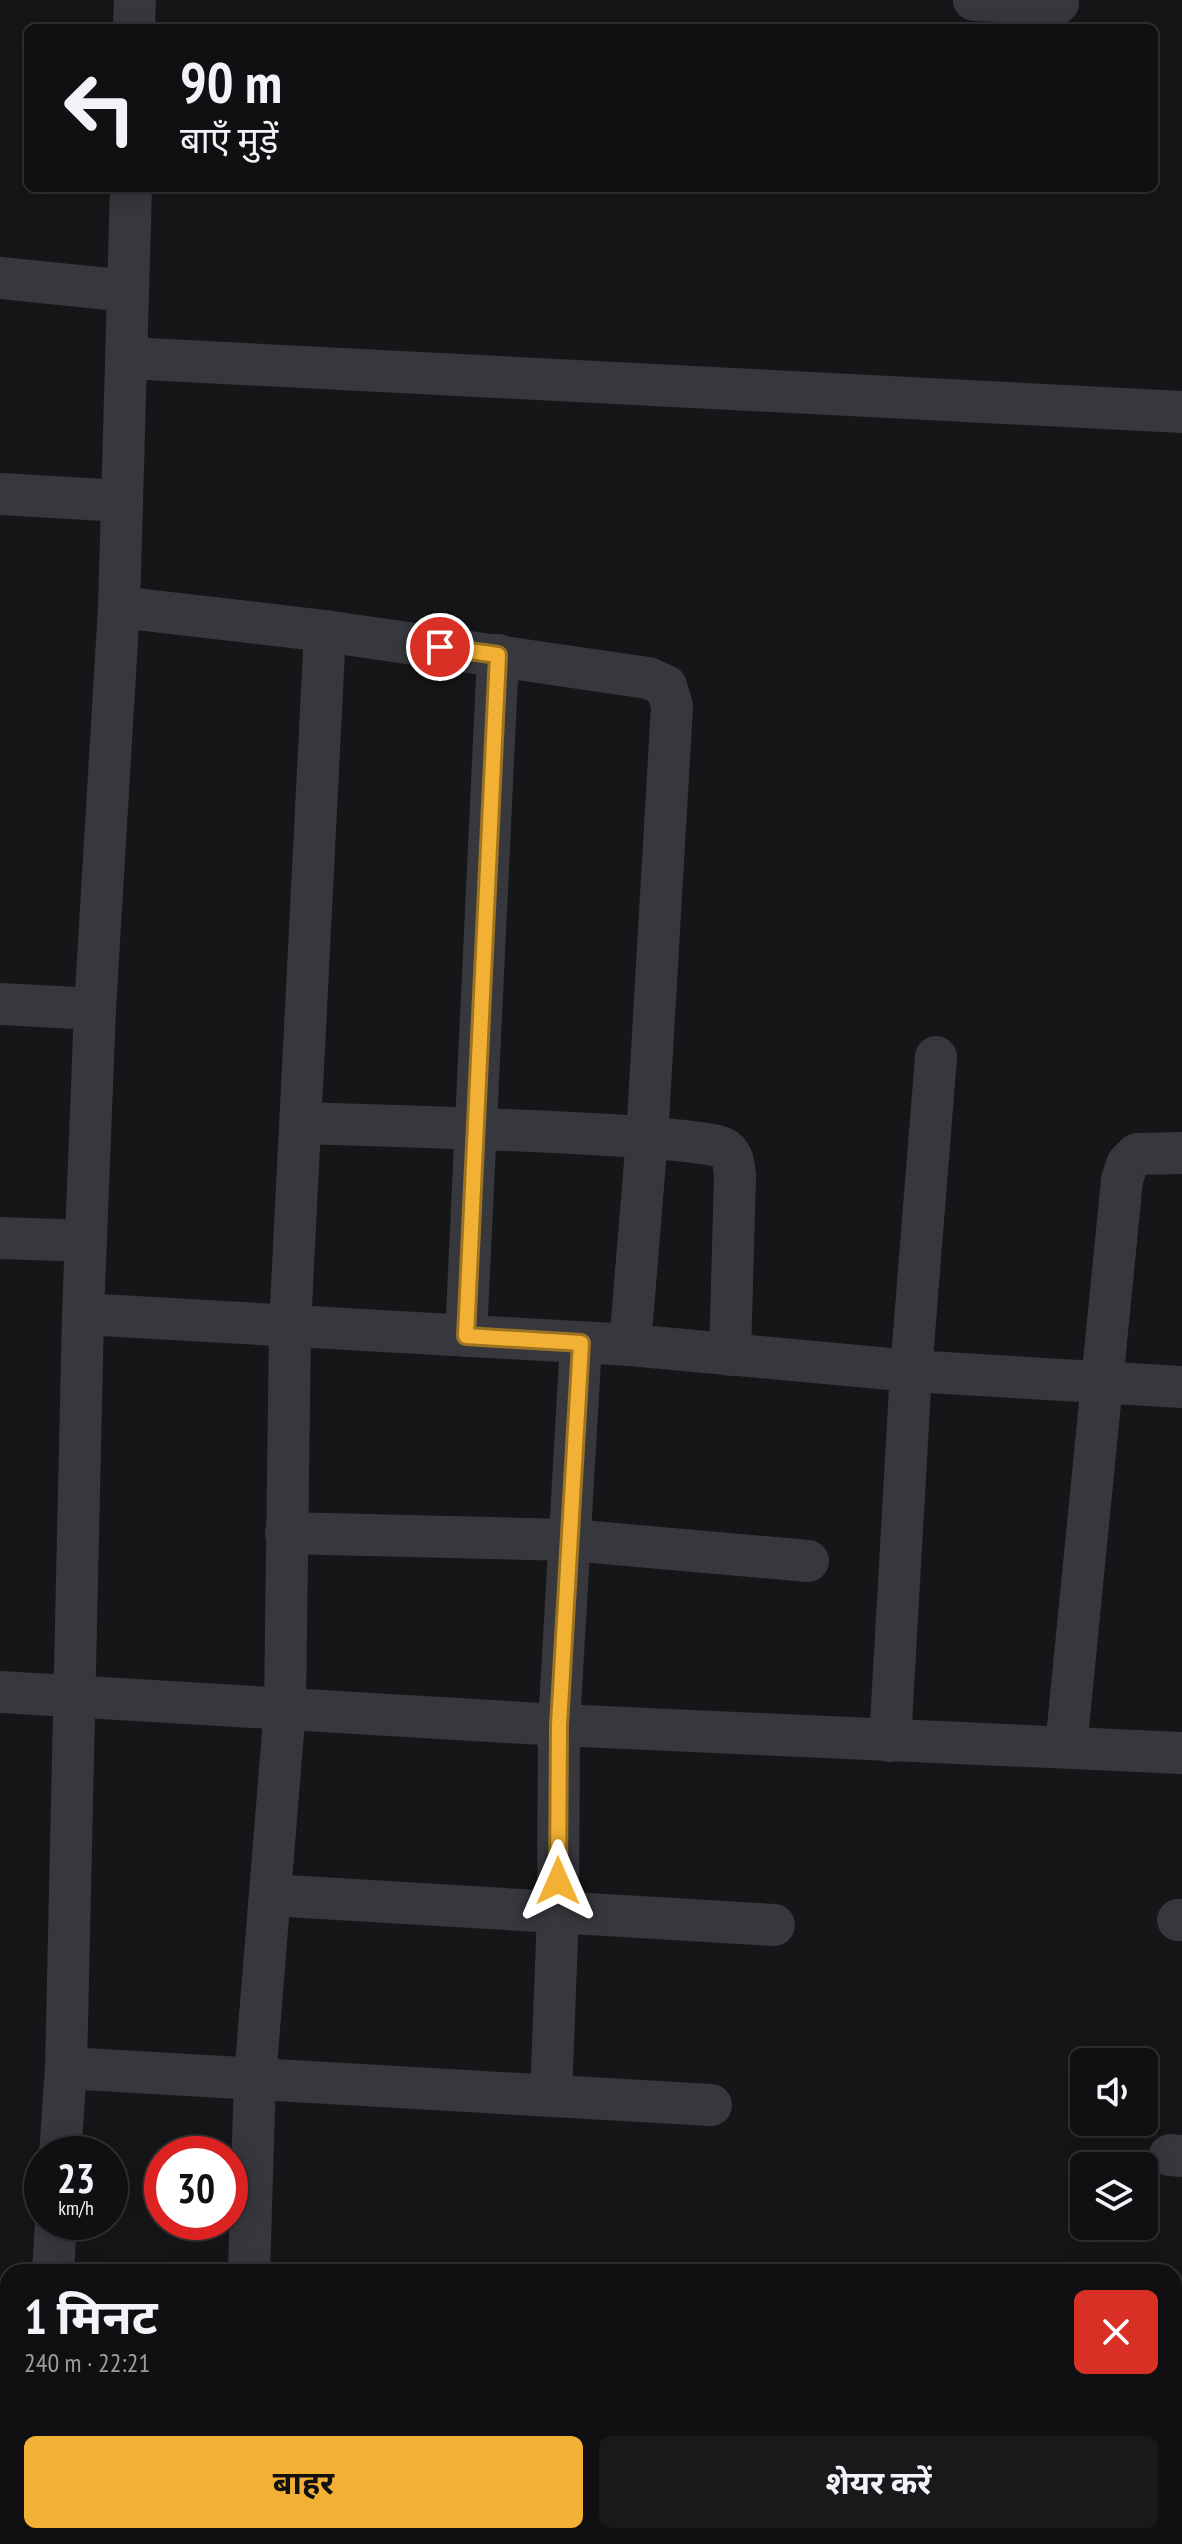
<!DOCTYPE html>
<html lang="hi">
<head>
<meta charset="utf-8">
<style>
  body { margin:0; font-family:"PT Sans Narrow","Noto Sans Devanagari",sans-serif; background:#19191b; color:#f1f3f6; height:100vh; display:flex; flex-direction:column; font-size:30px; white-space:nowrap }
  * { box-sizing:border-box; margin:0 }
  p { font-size:26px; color:#9c9d9f }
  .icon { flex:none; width:44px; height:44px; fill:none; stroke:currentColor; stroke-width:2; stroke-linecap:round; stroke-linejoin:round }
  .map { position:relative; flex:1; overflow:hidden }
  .drawer { position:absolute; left:0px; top:2264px; width:1182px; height:280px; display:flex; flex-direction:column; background:#101012; border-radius:24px 24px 0 0; box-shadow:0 4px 20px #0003,0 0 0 2px #303032 }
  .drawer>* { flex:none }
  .banner { position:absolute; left:24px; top:24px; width:1134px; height:168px; border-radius:12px; box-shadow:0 4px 20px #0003,0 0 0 2px #303032; background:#101012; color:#f1f3f6; overflow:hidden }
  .buttons { position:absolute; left:1070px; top:2048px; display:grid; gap:16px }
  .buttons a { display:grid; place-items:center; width:88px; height:88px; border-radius:12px; background:#101012; box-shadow:0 4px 20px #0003,0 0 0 2px #303032; font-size:40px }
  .speed { position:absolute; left:24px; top:2136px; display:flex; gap:16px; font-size:40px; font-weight:700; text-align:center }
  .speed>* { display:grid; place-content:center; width:104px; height:104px; border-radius:50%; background:#101012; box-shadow:0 4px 20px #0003,0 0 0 2px #303032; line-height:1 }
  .speed small { font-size:20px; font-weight:400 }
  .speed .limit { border:12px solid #d22; background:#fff; color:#111 }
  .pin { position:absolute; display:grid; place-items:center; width:68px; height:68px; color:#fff; margin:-34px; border:4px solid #fff; border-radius:50%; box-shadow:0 2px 8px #0007 }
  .me { position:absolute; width:88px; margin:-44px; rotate:0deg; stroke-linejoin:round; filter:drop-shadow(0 0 6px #0008) }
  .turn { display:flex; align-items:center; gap:28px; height:168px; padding:0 24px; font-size:36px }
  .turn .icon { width:104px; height:104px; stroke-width:2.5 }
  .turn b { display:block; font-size:56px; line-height:68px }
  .round { display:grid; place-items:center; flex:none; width:84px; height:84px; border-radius:12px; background:#19191b }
  .overview { display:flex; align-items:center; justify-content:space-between; height:136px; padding:0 24px }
  h1 { font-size:48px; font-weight:700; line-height:60px }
  .action { display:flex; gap:16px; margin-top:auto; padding:16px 24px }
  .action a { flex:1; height:92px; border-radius:12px; background:#f2b134; color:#111; font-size:32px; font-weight:700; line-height:92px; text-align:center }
  .action a+a { background:#19191b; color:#f1f3f6 }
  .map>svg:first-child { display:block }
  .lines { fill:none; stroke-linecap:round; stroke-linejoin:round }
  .street { stroke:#37383d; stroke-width:42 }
  .route-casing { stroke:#9d7322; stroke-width:20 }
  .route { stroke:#f2b134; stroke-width:14 }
</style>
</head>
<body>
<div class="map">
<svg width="1182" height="2544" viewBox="0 0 1182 2544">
  <rect width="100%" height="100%" fill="#161618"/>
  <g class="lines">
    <g class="street">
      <polyline points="974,0 1058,3"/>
      <polyline points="134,28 135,0"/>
      <polyline points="0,278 128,291"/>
      <polyline points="127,358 1182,412"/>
      <polyline points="0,494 122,501"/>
      <polyline points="119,607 325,631 648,678 666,686 672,706 647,1138 630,1345"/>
      <polyline points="0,1004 95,1009"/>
      <path d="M 301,1123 C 353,1125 706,1133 725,1149 C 734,1156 734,1166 735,1176 L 730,1355"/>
      <polyline points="0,1238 86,1241"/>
      <polyline points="83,1314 630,1345 911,1371 1182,1387"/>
      <polyline points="466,1336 498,655"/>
      <polyline points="286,1533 570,1540 808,1561"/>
      <polyline points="0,1692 559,1725 1182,1753"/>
      <polyline points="890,1741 911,1371 936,1057"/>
      <polyline points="1066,1747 1122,1180 1127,1164 1137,1154 1182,1153"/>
      <polyline points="270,1895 774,1925"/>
      <polyline points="1178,1920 1182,1920"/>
      <polyline points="66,2068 711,2105"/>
      <polyline points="551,2096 558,1912 559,1725 581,1343"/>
      <polyline points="60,2154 66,2068 83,1314 95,1009 119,607 131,188"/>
      <polyline points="1170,2155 1182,2156"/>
      <polyline points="53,2272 56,2222"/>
      <polyline points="249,2272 255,2078 285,1708 290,1326 325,631"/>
      <polyline points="1174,2388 1182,2389"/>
      <polyline points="0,2530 8,2530"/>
      <polyline points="144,2536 280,2544"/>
      <polyline points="37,2544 37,2536"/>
    </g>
  </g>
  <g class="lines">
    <g class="route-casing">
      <polyline id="route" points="440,647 498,655 466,1336 581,1343 559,1725 558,1881"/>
    </g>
    <use href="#route" class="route"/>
  </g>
</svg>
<div class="buttons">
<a><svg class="icon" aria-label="sound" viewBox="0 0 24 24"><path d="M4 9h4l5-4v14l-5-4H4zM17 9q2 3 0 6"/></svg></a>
<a><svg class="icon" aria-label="layers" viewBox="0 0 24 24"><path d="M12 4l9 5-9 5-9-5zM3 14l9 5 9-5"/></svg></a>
</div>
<div class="speed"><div>23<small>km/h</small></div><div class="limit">30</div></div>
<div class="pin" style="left:440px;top:647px;background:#d93025"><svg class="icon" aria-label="arrive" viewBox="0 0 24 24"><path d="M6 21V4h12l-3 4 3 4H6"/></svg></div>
<svg class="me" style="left:558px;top:1881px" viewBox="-20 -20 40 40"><path d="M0-17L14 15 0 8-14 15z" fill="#f2b134" stroke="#fff" stroke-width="4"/></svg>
<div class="banner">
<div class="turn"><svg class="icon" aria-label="left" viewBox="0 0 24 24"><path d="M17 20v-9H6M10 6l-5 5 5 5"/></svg><div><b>90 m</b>बाएँ मुड़ें</div></div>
</div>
<section class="drawer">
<div class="overview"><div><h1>1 मिनट</h1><p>240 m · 22:21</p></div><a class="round" style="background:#d93025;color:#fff"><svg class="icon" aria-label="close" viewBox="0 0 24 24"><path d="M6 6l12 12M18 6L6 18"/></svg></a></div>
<div class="action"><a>बाहर</a><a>शेयर करें</a></div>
</section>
</div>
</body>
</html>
